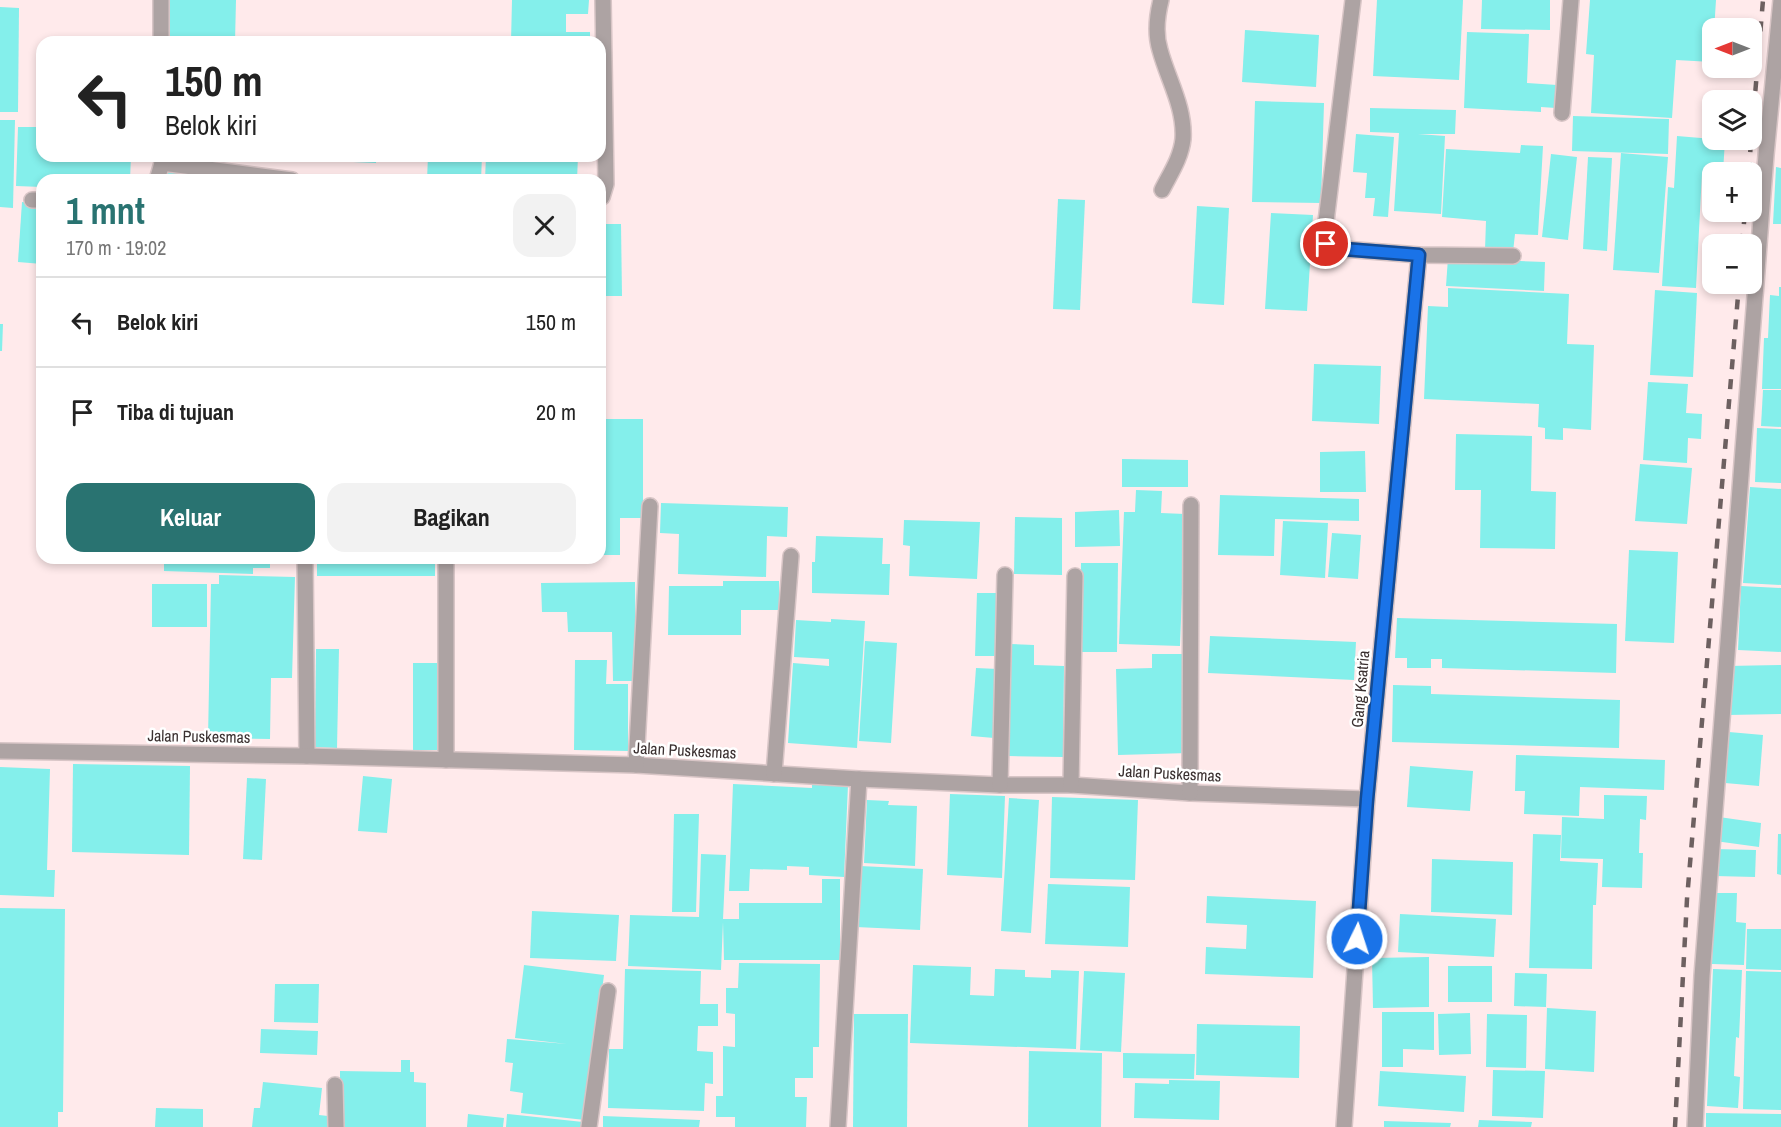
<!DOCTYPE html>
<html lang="id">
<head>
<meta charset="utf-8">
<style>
  body { margin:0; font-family:"Archivo Narrow",sans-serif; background:#f2f2f2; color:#222; height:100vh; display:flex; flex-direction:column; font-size:22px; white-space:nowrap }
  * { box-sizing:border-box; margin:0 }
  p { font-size:20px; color:#767676 }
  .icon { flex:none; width:33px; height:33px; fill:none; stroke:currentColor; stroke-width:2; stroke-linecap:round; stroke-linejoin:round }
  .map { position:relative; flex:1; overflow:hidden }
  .drawer { position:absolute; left:36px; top:174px; width:570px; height:390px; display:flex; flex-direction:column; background:#fff; border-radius:18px; box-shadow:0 3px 9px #0003 }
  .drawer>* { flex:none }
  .hud { position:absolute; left:36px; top:36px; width:570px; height:126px; border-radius:18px; box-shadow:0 3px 9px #0003; background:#fff; color:#222; overflow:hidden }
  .needle { width:39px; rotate:270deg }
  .controls { position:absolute; left:1702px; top:18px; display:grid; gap:12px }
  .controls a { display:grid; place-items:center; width:60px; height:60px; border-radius:12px; background:#fff; box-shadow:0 3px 9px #0003; font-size:30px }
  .pin { position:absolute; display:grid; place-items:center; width:51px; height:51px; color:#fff; margin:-26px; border:3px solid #fff; border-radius:50%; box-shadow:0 2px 6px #0007 }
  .me { position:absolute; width:66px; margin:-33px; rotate:4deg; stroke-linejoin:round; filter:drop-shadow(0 0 4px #0008) }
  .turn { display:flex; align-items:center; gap:21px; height:126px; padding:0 30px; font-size:27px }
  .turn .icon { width:78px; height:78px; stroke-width:2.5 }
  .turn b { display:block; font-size:42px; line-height:51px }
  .round { display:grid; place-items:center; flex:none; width:63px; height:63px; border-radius:18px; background:#f2f2f2 }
  .headline { display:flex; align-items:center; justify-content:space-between; height:102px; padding:0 30px }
  h1 { font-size:36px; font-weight:700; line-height:45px; color:#297371 }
  .button { display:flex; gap:12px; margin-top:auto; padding:12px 30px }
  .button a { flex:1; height:69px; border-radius:18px; background:#297371; color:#fff; font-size:24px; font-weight:700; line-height:69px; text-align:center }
  .button a+a { background:#f2f2f2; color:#222 }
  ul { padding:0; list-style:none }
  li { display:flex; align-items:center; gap:18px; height:90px; padding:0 30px; border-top:2px solid #e0e0e0 }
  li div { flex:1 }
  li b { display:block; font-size:22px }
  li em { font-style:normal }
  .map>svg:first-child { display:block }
  .building { fill:#84efeb }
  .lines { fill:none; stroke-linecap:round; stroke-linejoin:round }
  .minor-casing { stroke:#d8c5c6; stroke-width:18 }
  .minor { stroke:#ada3a3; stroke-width:15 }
  .rail { stroke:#6d6060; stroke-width:4.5; stroke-dasharray:10 10; stroke-linecap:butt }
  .route-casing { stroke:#114b97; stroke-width:15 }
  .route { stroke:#1a73e8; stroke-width:10 }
  .labels { text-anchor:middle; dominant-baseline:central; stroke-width:5; stroke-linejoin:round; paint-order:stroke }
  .street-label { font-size:16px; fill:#3a3030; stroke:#fff }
</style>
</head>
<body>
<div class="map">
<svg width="1781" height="1127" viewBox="0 0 1781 1127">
  <rect width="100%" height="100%" fill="#ffeaeb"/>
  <g class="building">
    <polygon points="168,0 236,0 235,42 167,42"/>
    <polygon points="512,0 589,0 588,14 566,14 566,32 590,32 590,42 511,42"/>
    <polygon points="1377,0 1463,0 1459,80 1373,76"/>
    <polygon points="1482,0 1550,0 1550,30 1481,29"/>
    <polygon points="1590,0 1716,0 1712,62 1676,60 1672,118 1591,113 1594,55 1586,54"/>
    <polygon points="0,7 19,8 18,112 0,112"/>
    <polygon points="1245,30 1319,35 1316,87 1242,82"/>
    <polygon points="1467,32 1529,34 1527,83 1557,85 1556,108 1541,107 1541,112 1464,108"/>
    <polygon points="1255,101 1324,103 1321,203 1252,202"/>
    <polygon points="1370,108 1456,110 1455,134 1418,134 1445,136 1441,214 1394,211 1399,133 1370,132"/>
    <polygon points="1573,116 1669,119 1668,154 1572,151"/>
    <polygon points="0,120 15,120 13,208 0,207"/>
    <polygon points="18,127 42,127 42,156 131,156 130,180 42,180 42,187 16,186"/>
    <polygon points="1356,134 1394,137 1388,217 1373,216 1375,198 1365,198 1367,173 1353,172"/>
    <polygon points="1677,136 1725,140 1723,172 1702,173 1696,288 1662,286 1668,187 1674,188"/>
    <polygon points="1521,145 1543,146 1538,235 1515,234 1513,252 1485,250 1486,221 1442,217 1446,149 1520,153"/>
    <polygon points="1621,153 1668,157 1659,273 1613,270"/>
    <polygon points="1551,154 1577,157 1568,240 1542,237"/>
    <polygon points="181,156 234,156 234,159 181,160"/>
    <polygon points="331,156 376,156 376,163 330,161"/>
    <polygon points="428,156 482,156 481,180 427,180"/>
    <polygon points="486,156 578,156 577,180 485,180"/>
    <polygon points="1588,157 1612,158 1607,251 1583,249"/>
    <polygon points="1776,167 1781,168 1781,224 1773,224"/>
    <polygon points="163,172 186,173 186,180 163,180"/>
    <rect x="189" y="173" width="32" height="7"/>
    <polygon points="1058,199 1085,200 1080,310 1053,309"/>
    <polygon points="22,202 42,204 42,264 18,262"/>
    <polygon points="1197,206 1229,208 1224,305 1192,303"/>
    <polygon points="1271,213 1313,215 1307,311 1265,309"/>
    <polygon points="600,224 621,224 622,296 600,296"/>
    <polygon points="1448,258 1545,262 1544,291 1446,286"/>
    <polygon points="1779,287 1781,287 1781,389 1762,389 1764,338 1768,338 1770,295 1779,296"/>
    <polygon points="1448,288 1569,294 1567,344 1594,345 1591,430 1563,428 1563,440 1545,439 1545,428 1538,427 1539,404 1424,399 1428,306 1448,307"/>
    <polygon points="1655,290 1697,293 1693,377 1650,375"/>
    <polygon points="0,324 3,324 2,351 0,351"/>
    <polygon points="1314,364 1381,366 1379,424 1312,421"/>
    <polygon points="1648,382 1688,384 1686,413 1702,414 1701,439 1688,438 1687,463 1643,460"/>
    <polygon points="1763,390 1781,390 1781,427 1761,426"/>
    <polygon points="600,419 643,419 643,518 620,518 620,555 600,555"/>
    <polygon points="1757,428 1781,429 1781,483 1755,482"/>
    <polygon points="1456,434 1532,436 1531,491 1556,492 1555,549 1480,548 1481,490 1455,490"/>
    <polygon points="1365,451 1366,492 1320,492 1320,452"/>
    <polygon points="1122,459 1188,460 1188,487 1122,487"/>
    <polygon points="1640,464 1692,468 1687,524 1635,521"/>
    <polygon points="1750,487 1781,489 1781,585 1743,583"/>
    <polygon points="1136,490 1162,491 1161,513 1185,514 1180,646 1119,644 1124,512 1135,512"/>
    <polygon points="1220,495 1359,499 1359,521 1275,519 1274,556 1218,555"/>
    <polygon points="661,503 788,507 787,537 767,536 766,577 678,574 679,534 660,533"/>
    <polygon points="1119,510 1120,546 1075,547 1075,512"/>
    <polygon points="1015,517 1062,518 1062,575 1014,574"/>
    <polygon points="904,520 980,522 977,579 909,576 910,546 903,545"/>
    <polygon points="1283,521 1328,523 1325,578 1280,575"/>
    <polygon points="1332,533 1361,535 1358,579 1328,577"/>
    <polygon points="816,536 883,538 882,564 890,564 889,595 812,593 812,562 815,562"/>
    <polygon points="1629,550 1678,552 1674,643 1625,641"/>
    <polygon points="164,558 270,558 270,568 253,568 253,574 164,571"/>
    <rect x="317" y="558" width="118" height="18"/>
    <polygon points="1081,563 1118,563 1117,652 1080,652"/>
    <polygon points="219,575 295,577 292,678 271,678 270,739 208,738 211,584 219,584"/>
    <polygon points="723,581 779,581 779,610 741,610 741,635 668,635 669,586 723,586"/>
    <polygon points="635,582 636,681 613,681 612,632 568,632 567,612 542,612 541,583"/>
    <rect x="152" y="584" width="55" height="43"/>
    <polygon points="1741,586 1781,588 1781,652 1738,650"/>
    <polygon points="977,593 1000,593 998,656 975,656"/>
    <polygon points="1397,618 1617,624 1616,673 1442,668 1442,659 1431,659 1431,668 1407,668 1407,658 1395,658"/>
    <polygon points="831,619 865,621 857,748 788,743 793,663 829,666 829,659 794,657 796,620 831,622"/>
    <polygon points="1210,636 1356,642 1354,680 1208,673"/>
    <polygon points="865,641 897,643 891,743 859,741"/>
    <polygon points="1010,644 1034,645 1034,665 1064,666 1063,757 1009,756"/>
    <polygon points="316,649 339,649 337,748 315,747"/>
    <polygon points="1152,654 1188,654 1189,753 1118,755 1116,669 1152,668"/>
    <polygon points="575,660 607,660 606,684 628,684 628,751 574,750"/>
    <rect x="413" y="663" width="27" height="87"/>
    <polygon points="1781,665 1781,714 1728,715 1727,666"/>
    <polygon points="976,668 998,669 994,738 971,736"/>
    <polygon points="1393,685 1431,686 1431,694 1620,700 1619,748 1392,742"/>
    <polygon points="1729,732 1763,735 1759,786 1725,783"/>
    <polygon points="1516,755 1665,760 1664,790 1580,787 1579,816 1524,814 1525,791 1515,791"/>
    <polygon points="73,764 190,766 189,855 72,852"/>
    <polygon points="1410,766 1473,771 1470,811 1407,807"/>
    <polygon points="0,767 50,769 47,870 55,870 54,897 0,895"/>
    <polygon points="363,776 392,779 387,833 358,831"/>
    <polygon points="247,778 266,779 262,860 243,859"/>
    <polygon points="812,783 848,785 844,877 809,875 809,867 787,866 787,870 750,869 749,891 729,891 733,784 812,788"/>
    <polygon points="950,794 1005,796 1002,878 947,875"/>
    <polygon points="1604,795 1647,796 1646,820 1640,819 1639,853 1643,853 1642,888 1602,887 1603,859 1561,858 1562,817 1604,819"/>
    <polygon points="1052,797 1138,800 1135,880 1050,878"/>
    <polygon points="1009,798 1039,800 1031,933 1001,931"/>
    <polygon points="867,800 889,801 888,805 917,806 915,866 864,863"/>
    <polygon points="674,814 699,814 696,912 672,912"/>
    <polygon points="1719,817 1761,823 1759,847 1715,841"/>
    <polygon points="1533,834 1561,835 1560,861 1598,863 1596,905 1593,905 1592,969 1529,968"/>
    <polygon points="1778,834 1781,834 1781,875 1777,874"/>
    <polygon points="1715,849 1756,850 1755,877 1715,876"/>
    <polygon points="701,854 726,855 723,919 739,919 739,903 822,903 822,879 840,879 840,960 724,960 723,922 721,970 628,966 630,915 699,917"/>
    <polygon points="1432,859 1513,862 1512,915 1431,912"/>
    <polygon points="860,866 923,869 920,930 856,927"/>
    <polygon points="1048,884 1130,887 1128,947 1045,944"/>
    <polygon points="1714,893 1737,893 1736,922 1746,923 1744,965 1712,964"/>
    <polygon points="1207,896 1316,901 1313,978 1205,974 1206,947 1246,949 1247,925 1206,923"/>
    <polygon points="0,908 65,909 63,1112 58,1112 58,1127 0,1127"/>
    <polygon points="532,911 619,915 616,961 530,958"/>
    <polygon points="1400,914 1496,919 1494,957 1398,952"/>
    <polygon points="1747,929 1781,929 1781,970 1746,969"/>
    <polygon points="1429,957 1429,1007 1373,1008 1372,958"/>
    <polygon points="739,963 820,964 819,1047 813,1047 813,1078 795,1078 795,1097 807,1097 806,1127 735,1127 735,1117 716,1117 716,1096 723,1096 723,1046 735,1047 735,1014 726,1013 726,988 738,988"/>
    <polygon points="524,965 604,975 585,1120 521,1113 523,1093 510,1091 513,1063 505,1062 507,1039 567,1044 515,1038"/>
    <polygon points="913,965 971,967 970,995 994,996 995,969 1025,970 1025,977 1051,978 1051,970 1079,971 1076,1049 910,1043"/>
    <rect x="1448" y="966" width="44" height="36"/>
    <polygon points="625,969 701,971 700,1004 718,1004 718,1026 698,1026 697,1051 713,1052 713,1084 705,1083 704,1111 608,1108 609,1049 623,1049"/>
    <polygon points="1713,969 1742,970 1739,1038 1736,1037 1734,1076 1740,1077 1738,1108 1707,1106"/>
    <polygon points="1084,971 1125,973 1121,1052 1080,1050"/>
    <polygon points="1746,971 1781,972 1781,1110 1743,1109"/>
    <polygon points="1515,973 1547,974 1546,1007 1514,1006"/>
    <polygon points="275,984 319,984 318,1023 274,1022"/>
    <polygon points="1547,1008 1596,1011 1594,1072 1545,1069"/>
    <polygon points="1382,1012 1434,1012 1434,1050 1403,1049 1403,1067 1382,1067"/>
    <polygon points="1470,1013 1471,1054 1439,1055 1438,1014"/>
    <polygon points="854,1014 908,1014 907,1127 853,1127"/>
    <polygon points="1487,1014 1527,1015 1526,1068 1486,1067"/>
    <polygon points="1197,1024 1300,1026 1299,1078 1196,1075"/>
    <polygon points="261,1029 318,1031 317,1055 260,1053"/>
    <polygon points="1029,1051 1102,1053 1101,1127 1028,1127"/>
    <polygon points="1123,1053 1195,1054 1194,1079 1123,1078"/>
    <polygon points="401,1060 410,1060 410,1072 414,1072 414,1082 426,1083 426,1127 340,1127 340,1071 401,1072"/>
    <polygon points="1493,1070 1545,1071 1543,1118 1492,1116"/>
    <polygon points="1380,1071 1466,1076 1464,1112 1378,1106"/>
    <polygon points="1169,1080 1220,1081 1219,1120 1134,1118 1135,1083 1169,1084"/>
    <polygon points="263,1082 322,1088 319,1115 328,1116 327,1127 252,1127 254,1108 260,1108"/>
    <polygon points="156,1108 203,1109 203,1127 155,1127"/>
    <polygon points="1706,1113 1781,1114 1781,1127 1706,1127"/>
    <polygon points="468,1114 504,1118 503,1127 467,1127"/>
    <polygon points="507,1114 583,1122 583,1127 506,1127"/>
    <polygon points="603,1116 700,1120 699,1127 603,1127"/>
    <polygon points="1479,1120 1532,1122 1531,1127 1478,1127"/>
    <polygon points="1384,1121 1451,1123 1450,1127 1384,1127"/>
  </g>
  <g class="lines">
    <g class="minor-casing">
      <g id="minor">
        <path d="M 1161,0 C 1157,16 1155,34 1160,50 C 1168,80 1185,107 1183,139 C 1181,158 1170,174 1162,190"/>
        <polyline points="1353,0 1324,238 1326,244 1331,248 1419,255 1513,256"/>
        <polyline points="161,42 161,0"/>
        <polyline points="1562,113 1571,0"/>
        <polyline points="162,163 292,180"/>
        <polyline points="157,180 162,163 162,156"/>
        <polyline points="600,198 602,197 606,184 603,0"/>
        <polyline points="32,200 42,200"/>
        <polyline points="305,558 307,756"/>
        <polyline points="0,751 307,756 636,765 859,779 1000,785 1071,785 1190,793 1367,799"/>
        <polyline points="446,760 446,558"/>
        <polyline points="636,765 650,506"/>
        <polyline points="774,774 791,556"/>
        <polyline points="1000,785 1005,575"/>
        <polyline points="1071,785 1075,576"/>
        <polyline points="1190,793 1191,505"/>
        <polyline points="335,1085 336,1127"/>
        <polyline points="589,1127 608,991"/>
        <polyline points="838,1127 859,779"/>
        <polyline points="1344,1127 1367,799 1419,255"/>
        <polyline points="1695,1127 1702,976 1766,155 1781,0"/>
      </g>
    </g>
    <use href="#minor" class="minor"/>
    <g class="rail">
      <polyline points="1752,131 1763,0"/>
      <polyline points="1749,172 1751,140"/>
      <polyline points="1742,244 1745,212"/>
      <polyline points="1675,1127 1687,899 1739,284"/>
    </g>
  </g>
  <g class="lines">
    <g class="route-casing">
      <polyline id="route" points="1326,244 1331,248 1419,255 1367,799 1357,939"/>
    </g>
    <use href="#route" class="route"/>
  </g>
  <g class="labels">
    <g class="street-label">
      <text transform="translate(1360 689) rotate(-85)">Gang Ksatria</text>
      <text transform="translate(199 736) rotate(1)">Jalan Puskesmas</text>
      <text transform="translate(685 750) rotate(3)">Jalan Puskesmas</text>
      <text transform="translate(1170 773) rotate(3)">Jalan Puskesmas</text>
    </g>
  </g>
</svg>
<div class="controls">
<a><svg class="needle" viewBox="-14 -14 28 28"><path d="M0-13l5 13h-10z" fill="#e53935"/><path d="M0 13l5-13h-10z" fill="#767676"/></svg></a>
<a><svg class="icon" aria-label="layers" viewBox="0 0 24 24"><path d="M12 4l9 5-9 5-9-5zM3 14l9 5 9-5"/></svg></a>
<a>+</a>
<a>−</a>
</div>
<div class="pin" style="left:1326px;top:244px;background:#d93025"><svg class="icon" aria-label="arrive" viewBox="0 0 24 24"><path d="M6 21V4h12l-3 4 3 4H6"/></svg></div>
<svg class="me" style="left:1357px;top:939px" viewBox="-20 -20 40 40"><circle r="17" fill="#1a73e8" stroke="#fff" stroke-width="3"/><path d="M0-11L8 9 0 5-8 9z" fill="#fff"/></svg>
<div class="hud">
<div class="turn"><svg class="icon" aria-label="left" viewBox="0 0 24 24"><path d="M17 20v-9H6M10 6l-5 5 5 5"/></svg><div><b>150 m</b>Belok kiri</div></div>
</div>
<section class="drawer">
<div class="headline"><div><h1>1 mnt</h1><p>170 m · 19:02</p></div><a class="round"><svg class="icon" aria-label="close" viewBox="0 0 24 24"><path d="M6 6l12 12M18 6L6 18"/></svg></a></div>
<ul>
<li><svg class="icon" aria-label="left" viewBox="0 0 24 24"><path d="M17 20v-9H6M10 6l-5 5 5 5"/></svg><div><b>Belok kiri</b></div><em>150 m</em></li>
<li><svg class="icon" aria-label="arrive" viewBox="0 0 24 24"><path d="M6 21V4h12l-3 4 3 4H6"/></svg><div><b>Tiba di tujuan</b></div><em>20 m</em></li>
</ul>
<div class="button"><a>Keluar</a><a>Bagikan</a></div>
</section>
</div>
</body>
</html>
